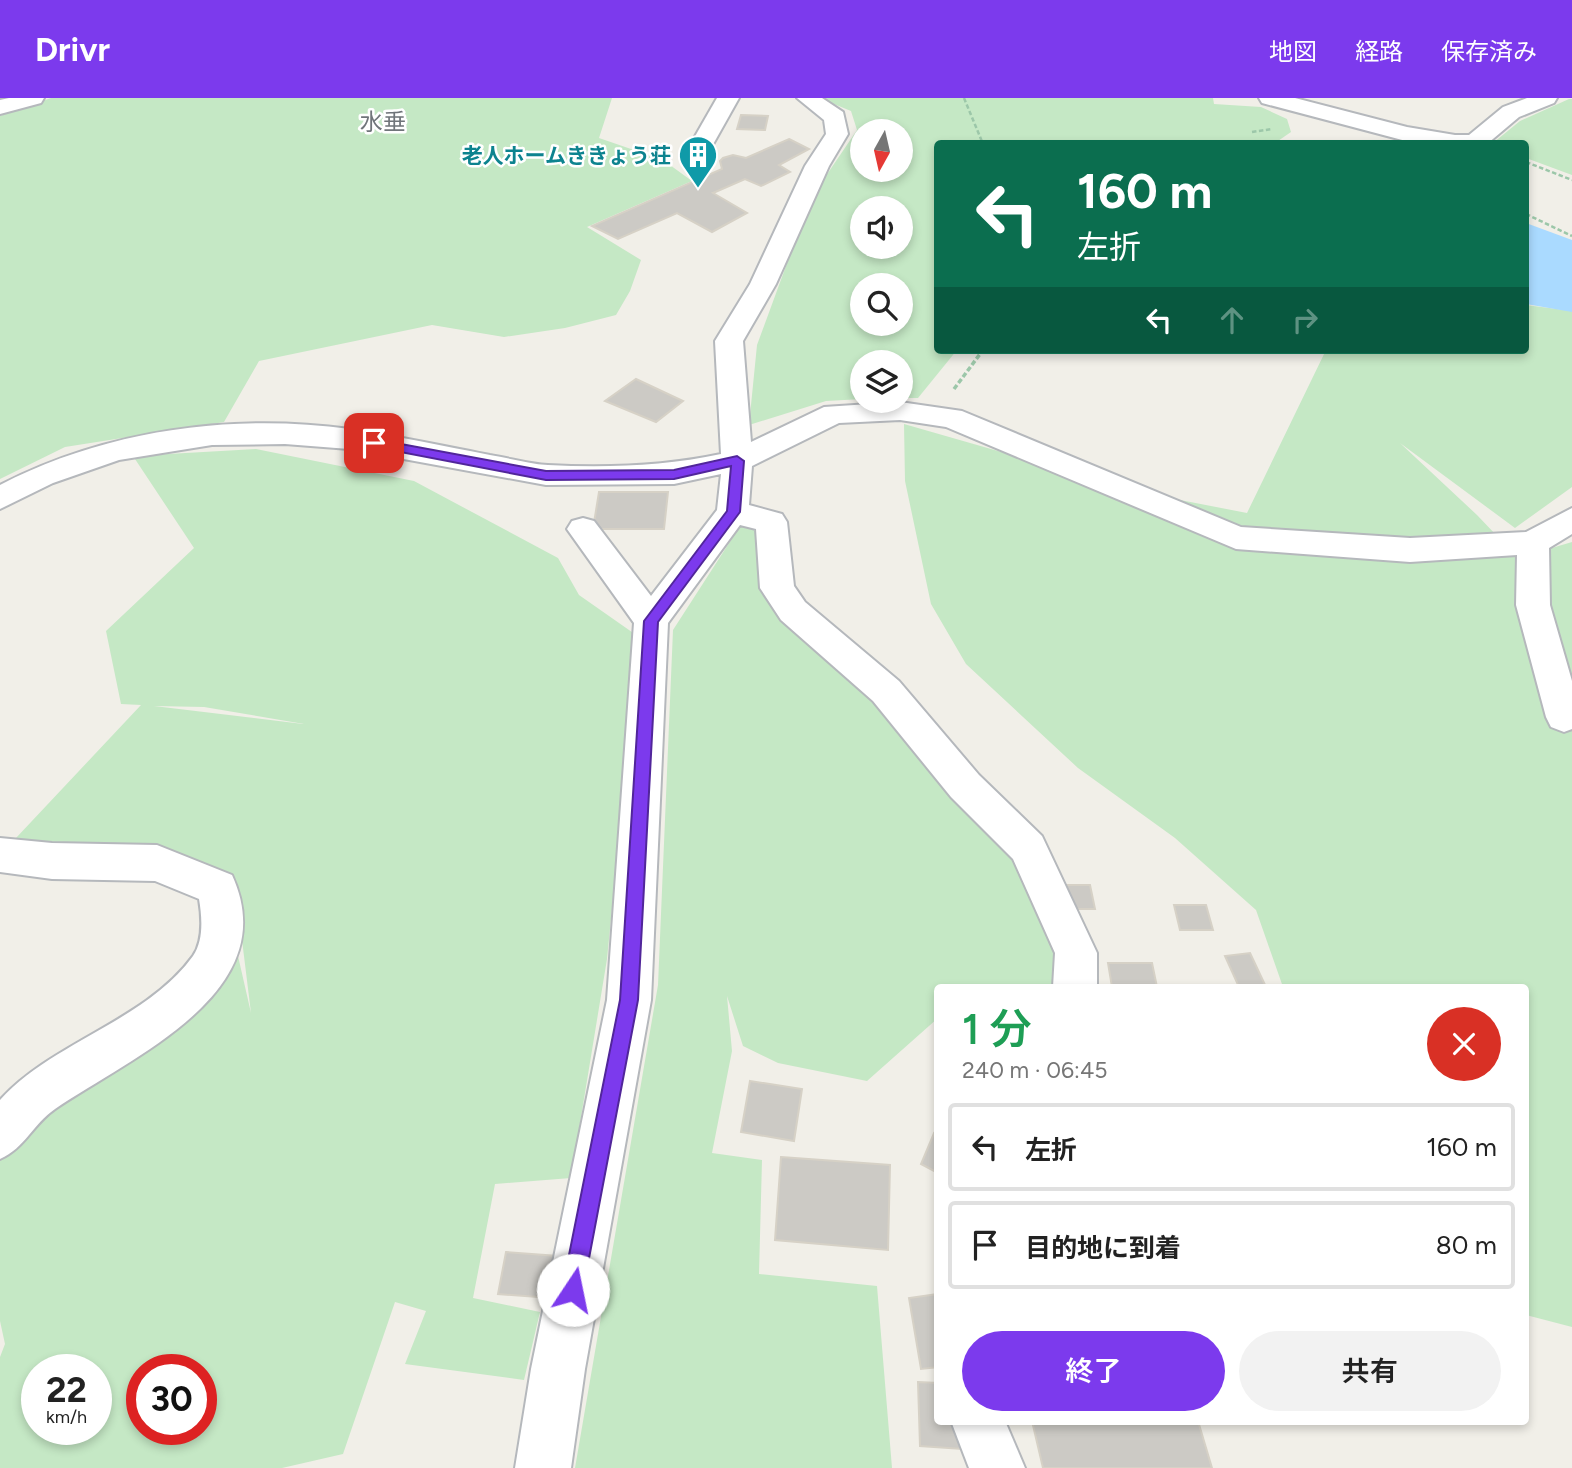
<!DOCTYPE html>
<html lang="ja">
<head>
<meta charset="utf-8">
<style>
  body { margin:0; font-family:Figtree,"Noto Sans JP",sans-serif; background:#f2f2f2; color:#222; height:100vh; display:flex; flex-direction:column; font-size:26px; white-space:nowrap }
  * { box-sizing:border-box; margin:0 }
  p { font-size:23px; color:#767676 }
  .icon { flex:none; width:38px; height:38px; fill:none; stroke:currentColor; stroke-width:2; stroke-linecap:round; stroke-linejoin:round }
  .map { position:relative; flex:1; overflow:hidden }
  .side { position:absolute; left:934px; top:886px; width:595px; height:441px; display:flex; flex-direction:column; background:#fff; border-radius:7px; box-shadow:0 4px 10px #0003 }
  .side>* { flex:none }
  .top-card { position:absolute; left:934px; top:42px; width:595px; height:214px; border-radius:7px; box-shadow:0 4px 10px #0003; background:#0b6e4f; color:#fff; overflow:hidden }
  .needle { width:46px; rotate:188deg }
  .fabs { position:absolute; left:850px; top:21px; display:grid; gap:14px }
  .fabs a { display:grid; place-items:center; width:63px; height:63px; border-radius:50%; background:#fff; box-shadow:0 4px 10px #0003; font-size:35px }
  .speed { position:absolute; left:21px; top:1256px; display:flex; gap:14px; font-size:35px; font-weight:700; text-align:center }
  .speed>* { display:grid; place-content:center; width:91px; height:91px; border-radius:50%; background:#fff; box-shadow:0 4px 10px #0003; line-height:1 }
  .speed small { font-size:18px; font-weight:400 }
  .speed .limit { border:10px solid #d22; background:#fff; color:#111 }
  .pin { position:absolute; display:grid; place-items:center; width:60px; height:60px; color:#fff; margin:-30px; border-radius:14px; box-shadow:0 4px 10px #0006 }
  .me { position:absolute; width:77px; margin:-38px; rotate:11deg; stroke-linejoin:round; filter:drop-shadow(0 0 5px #0008) }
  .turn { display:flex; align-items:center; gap:24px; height:147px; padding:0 28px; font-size:32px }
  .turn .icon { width:91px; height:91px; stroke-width:2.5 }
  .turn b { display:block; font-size:49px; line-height:60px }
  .lanes { display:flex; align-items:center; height:66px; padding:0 28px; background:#0003; justify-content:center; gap:35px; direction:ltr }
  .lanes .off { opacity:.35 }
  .round { display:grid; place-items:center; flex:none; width:74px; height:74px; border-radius:37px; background:#f2f2f2 }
  .head { display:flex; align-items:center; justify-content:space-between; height:119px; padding:0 28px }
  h1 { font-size:42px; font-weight:600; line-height:52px; color:#1e9e55 }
  .cta { display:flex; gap:14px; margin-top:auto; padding:14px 28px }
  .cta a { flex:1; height:80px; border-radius:42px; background:#7c3aed; color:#fff; font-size:28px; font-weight:600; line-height:80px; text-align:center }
  .cta a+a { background:#f2f2f2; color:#222 }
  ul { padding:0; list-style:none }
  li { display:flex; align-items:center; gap:21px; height:88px; margin:0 14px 10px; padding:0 14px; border:4px solid #e0e0e0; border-radius:7px }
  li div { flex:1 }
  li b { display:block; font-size:26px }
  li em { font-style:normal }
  header { display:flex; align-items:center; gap:42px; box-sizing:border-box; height:98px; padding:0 35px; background:#7c3aed; color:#fff }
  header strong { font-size:33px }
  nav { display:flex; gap:38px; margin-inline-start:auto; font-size:24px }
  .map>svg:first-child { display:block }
  .green { fill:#c5e8c5; fill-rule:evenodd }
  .water { fill:#aadaff }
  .building { fill:#cccac5; stroke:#d6d1c6; stroke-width:2 }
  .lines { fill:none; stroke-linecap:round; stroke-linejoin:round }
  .minor-casing { stroke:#b5b8bc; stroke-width:4 }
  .path-far1 { stroke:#9cc7a9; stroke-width:2.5; stroke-dasharray:4.5 2.5; stroke-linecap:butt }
  .path { stroke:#9cc7a9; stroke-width:3.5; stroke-dasharray:5 2.5; stroke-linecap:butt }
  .minor { fill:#fff; fill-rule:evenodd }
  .route { fill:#7c3aed; stroke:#51269a; stroke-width:2 }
  .labels { text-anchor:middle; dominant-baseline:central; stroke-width:5; stroke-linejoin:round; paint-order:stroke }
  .far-culture-label { font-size:21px; font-weight:bold; fill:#0d838f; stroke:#fff; text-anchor:end }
  .far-quarter-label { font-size:23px; fill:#70757a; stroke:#fff }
</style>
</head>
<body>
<header>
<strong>Drivr</strong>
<nav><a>地図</a><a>経路</a><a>保存済み</a></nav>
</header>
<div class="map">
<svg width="1572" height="1370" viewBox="0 0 1572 1370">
  <rect width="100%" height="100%" fill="#f1efe8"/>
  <g class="green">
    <polygon points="51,0 612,0 599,40 663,62 692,83 587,129 641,162 630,193 616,217 565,230 504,239 432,227 259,263 224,324 65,349 0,381 0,18"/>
    <path d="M 819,0 L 1213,0 L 1214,6 L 1261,9 L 1287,21 L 1291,34 L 1275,45 L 938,46 L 938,252 L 957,252 L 918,300 L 901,300 L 901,264 L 863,264 L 863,301 L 826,303 L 749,327 L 757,247 L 811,100 L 857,32 L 851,13 ZM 863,33 L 901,33 L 901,72 L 863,72 ZM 863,110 L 901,110 L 901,149 L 863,149 ZM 863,187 L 901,187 L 901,226 L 863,226 Z"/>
    <polygon points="1569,1 1572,1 1572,77 1526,60 1526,46 1493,45 1520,23"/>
    <polygon points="1526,207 1572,213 1572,389 1515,430 1400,345 1477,417 1518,460 1572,444 1572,1229 1526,1217 1526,889 1283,889 1256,812 1175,740 1078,670 966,566 931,506 905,383 904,326 1144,395 1247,415 1326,252 1526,252"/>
    <path d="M 256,351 L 414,383 L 558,460 L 579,497 L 639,539 L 607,861 L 571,1080 L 495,1086 L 473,1200 L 540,1214 L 524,1282 L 405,1266 L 426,1213 L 395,1204 L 343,1356 L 282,1370 L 0,1370 L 0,1259 L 5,1246 L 0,1223 L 0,1048 L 130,955 L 238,858 L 251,915 L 242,842 L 224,824 L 216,769 L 0,757 L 141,607 L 121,606 L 106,533 L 194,450 L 133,358 ZM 154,608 L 204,609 L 304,626 L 303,626 ZM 37,1272 L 96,1272 L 96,1332 L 37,1332 ZM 142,1272 L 201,1272 L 201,1332 L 142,1332 Z"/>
    <polygon points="742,425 762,430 786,520 1026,748 1042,829 1074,847 1055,889 938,889 938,920 867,983 778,965 743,948 727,898 732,953 712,1055 762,1062 759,1176 877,1188 892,1370 575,1370 658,887 673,532"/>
  </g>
  <polygon class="water" points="1526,125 1572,142 1572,214 1526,206"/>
  <g class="building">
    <polygon points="741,17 768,18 765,32 737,31"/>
    <polygon points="789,41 809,51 779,67 790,74 761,88 745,81 713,95 747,115 712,134 677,115 618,141 592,128 722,71 720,63 723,60 733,57 746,60"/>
    <polygon points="636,281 683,303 656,324 605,303"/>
    <polygon points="599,394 668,394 664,431 593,431"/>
    <polygon points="1058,787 1090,787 1095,811 1063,811"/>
    <polygon points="1174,807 1206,807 1213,832 1180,832"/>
    <polygon points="1250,855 1266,889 1239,889 1225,858"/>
    <polygon points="1108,865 1152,865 1157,889 1112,889"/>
    <polygon points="750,983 802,991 794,1043 741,1034"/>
    <polygon points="934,1035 938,1037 938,1075 921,1066"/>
    <polygon points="781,1059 890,1067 888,1152 775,1142"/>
    <polygon points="506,1154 558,1158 551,1200 498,1196"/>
    <polygon points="938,1196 938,1269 921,1271 909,1200"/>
    <polygon points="918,1284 938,1285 938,1323 960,1323 962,1351 920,1348"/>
    <polygon points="1032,1323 1198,1323 1212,1370 1043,1370"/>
  </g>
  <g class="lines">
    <g class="minor-casing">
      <g id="minor">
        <polygon points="9,0 44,0 41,5 0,16 0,2"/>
        <polygon points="717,0 739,0 702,66 686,66 682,61"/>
        <path d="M 797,0 L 822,0 L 843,14 L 848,36 L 829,68 L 776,186 L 743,243 L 751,344 L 824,309 L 900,304 L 962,313 L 1241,429 L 1410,440 L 1526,434 L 1572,410 L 1572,436 L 1549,450 L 1550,507 L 1572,583 L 1572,631 L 1564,634 L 1551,629 L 1546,619 L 1516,507 L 1517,457 L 1410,464 L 1236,451 L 946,329 L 900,322 L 839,325 L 752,368 L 749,407 L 782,416 L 787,424 L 794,488 L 805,504 L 899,583 L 979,677 L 1042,738 L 1097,855 L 1097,889 L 1053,889 L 1055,855 L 1013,761 L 951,699 L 873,603 L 781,522 L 760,490 L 756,431 L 740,427 L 668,525 L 651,902 L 585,1271 L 571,1370 L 515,1370 L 531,1271 L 607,902 L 634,525 L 567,431 L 572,423 L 583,420 L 594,423 L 651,498 L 717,412 L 721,376 L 674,386 L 546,387 L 349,351 L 285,346 L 212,347 L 119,362 L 53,385 L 0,411 L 0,387 C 106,332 232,315 350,331 C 397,338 444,348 490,357 C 509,360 529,366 548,367 C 606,370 665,368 721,356 L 715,243 L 750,186 L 805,68 L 826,36 L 824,22 Z"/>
        <polygon points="1259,0 1295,0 1407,29 1455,37 1469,37 1503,9 1527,0 1557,0 1554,5 1519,19 1487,46 1406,43 1262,5"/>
        <path d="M 0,740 L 52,745 L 157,747 L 232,777 C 286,894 131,959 55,1011 C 33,1026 25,1050 0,1061 L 0,1002 C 52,944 146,923 193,858 C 204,842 202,819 199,801 L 155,783 L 52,781 L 0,774 Z"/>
        <polygon points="951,1323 1005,1323 1025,1370 969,1370"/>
      </g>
    </g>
    <g class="path-far1">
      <polyline points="964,0 983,46"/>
      <polyline points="1252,34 1272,31"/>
      <polyline points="1526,64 1572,82"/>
      <polyline points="1526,116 1572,138"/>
    </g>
    <polyline class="path" points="954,291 983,252"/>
    <use href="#minor" class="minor"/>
  </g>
  <polygon class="route" points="374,341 546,373 674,372 737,358 744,363 740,414 658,524 638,902 583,1192 580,1199 573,1202 565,1199 562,1192 620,902 644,523 727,413 731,368 674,381 546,382 369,348 369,342"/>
  <defs>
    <g id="building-pin" transform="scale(2.0125)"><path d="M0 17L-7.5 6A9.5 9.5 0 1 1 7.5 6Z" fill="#0f9aa8" stroke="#fff"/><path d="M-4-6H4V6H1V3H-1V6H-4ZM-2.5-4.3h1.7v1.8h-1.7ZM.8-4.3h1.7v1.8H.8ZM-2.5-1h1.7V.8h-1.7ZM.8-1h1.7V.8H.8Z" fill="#fff"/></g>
  </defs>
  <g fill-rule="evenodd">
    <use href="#building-pin" x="698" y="57"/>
  </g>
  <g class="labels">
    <g class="far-culture-label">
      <text x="671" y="57">老人ホームききょう荘</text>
    </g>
    <g class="far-quarter-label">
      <text x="383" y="24">水垂</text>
    </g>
  </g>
</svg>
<div class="fabs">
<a><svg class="needle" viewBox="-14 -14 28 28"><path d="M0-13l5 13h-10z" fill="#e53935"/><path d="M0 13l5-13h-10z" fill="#767676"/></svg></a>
<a><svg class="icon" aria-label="sound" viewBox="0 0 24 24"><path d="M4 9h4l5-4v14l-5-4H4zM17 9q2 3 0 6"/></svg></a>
<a><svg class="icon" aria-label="search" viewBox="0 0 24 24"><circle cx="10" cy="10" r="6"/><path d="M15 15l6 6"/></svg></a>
<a><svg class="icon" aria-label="layers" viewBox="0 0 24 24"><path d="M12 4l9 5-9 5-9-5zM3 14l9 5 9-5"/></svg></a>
</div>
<div class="speed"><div>22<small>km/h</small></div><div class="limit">30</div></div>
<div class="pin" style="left:374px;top:345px;background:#d93025"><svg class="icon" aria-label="arrive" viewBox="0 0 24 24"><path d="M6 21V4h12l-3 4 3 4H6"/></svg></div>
<svg class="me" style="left:573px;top:1192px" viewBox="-20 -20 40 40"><circle r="19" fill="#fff"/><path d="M0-13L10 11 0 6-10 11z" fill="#7c3aed"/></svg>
<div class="top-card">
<div class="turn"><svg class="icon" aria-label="left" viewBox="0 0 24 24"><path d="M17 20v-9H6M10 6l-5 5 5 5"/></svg><div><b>160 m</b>左折</div></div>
<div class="lanes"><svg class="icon" aria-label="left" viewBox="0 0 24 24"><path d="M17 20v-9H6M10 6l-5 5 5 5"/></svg><svg class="icon off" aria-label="ahead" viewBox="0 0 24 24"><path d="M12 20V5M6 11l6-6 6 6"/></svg><svg class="icon off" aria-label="right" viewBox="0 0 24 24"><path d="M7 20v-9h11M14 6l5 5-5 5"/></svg></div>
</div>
<section class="side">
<div class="head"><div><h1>1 分</h1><p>240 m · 06:45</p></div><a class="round" style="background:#d93025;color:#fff"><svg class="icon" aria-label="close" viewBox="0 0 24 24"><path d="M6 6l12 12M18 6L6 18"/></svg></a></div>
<ul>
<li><svg class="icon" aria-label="left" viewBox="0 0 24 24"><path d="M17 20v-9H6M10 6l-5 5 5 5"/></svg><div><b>左折</b></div><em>160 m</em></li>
<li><svg class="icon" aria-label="arrive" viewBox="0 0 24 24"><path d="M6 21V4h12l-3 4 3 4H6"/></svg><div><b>目的地に到着</b></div><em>80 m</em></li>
</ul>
<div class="cta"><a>終了</a><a>共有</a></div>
</section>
</div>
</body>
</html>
